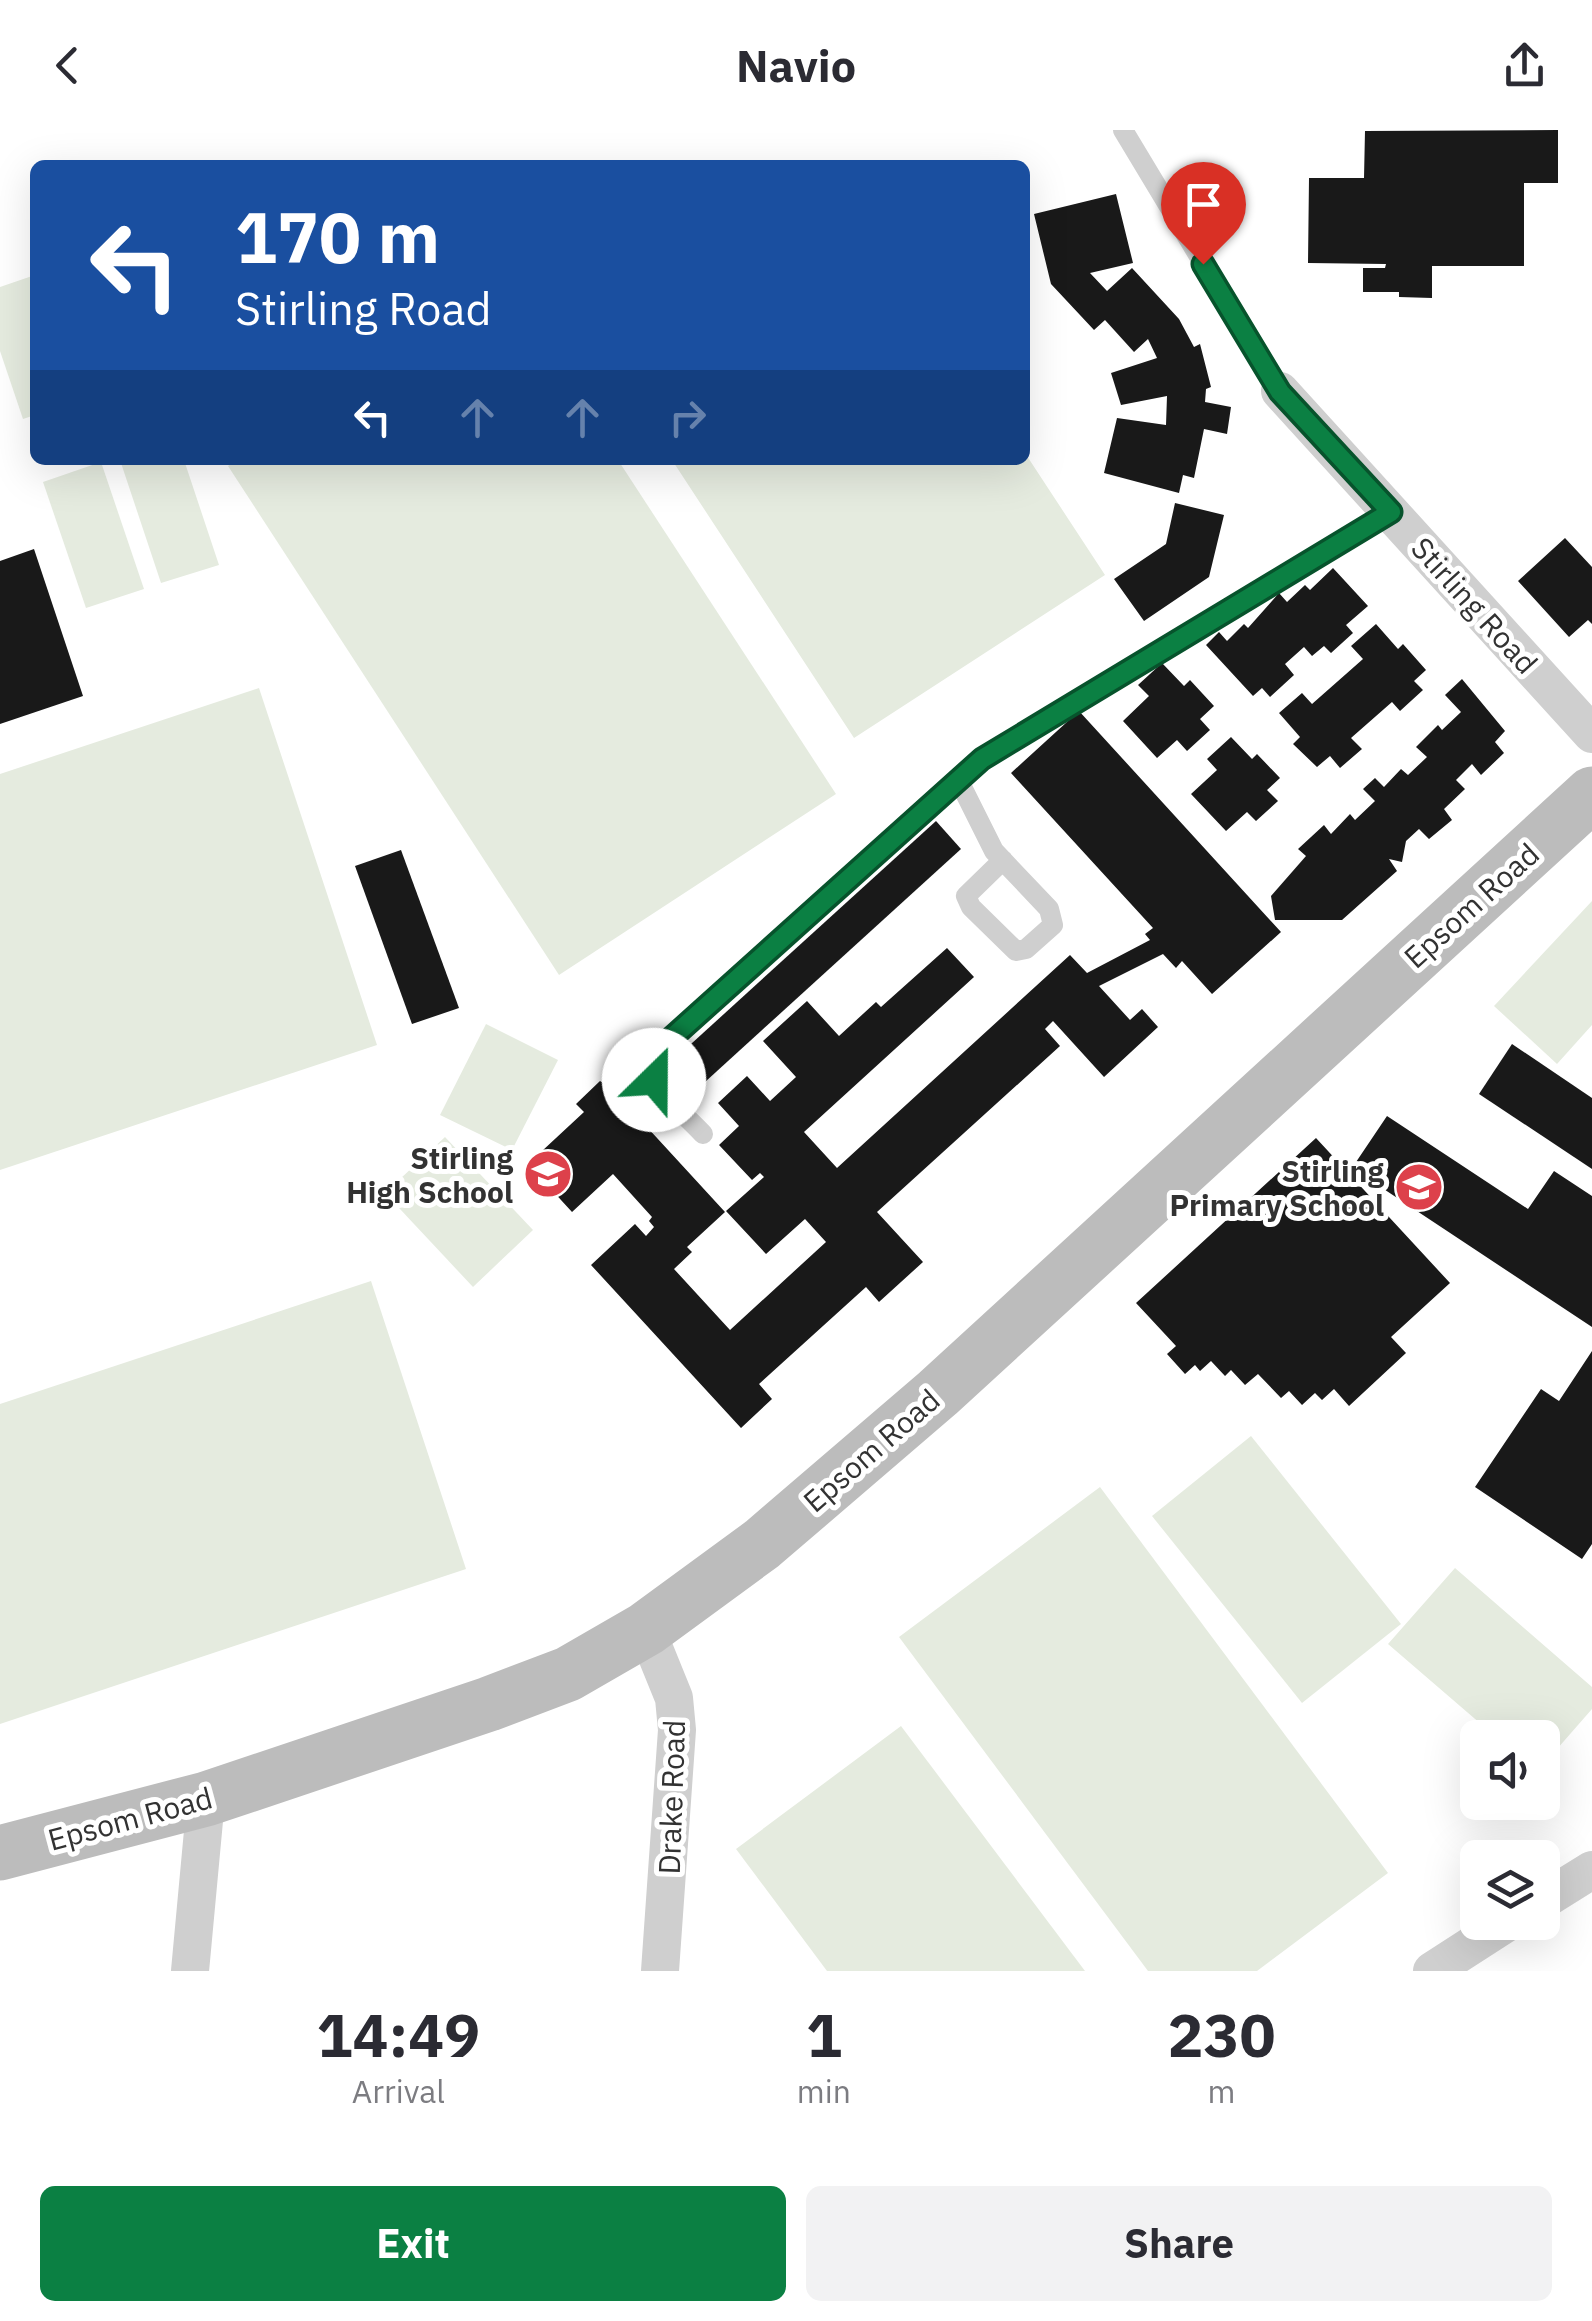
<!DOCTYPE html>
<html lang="en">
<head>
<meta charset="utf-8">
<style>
  body { margin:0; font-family:"IBM Plex Sans",sans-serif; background:#f2f2f3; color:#2b2b33; height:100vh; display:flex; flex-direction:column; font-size:38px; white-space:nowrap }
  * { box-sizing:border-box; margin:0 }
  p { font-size:32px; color:#7c7c81 }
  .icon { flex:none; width:55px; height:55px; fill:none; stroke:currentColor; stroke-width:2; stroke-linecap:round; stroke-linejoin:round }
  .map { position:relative; height:1841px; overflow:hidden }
  .side { display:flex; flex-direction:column; background:#fff; flex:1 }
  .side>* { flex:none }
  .guide { position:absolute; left:30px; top:30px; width:1000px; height:305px; border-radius:15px; box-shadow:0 10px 40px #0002; background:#1a4fa0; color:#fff; overflow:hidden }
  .buttons { position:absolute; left:1460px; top:1590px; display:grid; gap:20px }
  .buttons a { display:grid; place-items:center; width:100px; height:100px; border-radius:15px; background:#fff; box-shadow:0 10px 40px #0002; font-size:50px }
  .pin { position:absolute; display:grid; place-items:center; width:85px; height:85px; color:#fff; margin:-102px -42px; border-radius:50% 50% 50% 0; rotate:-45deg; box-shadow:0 0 10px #0007 }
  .pin .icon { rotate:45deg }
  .me { position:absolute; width:110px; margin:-55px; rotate:23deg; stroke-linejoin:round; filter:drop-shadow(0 0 8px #0008) }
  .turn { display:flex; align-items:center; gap:35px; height:210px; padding:0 40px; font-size:45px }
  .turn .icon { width:130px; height:130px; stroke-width:2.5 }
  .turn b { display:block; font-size:70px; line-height:85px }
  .lanes { display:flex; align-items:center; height:95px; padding:0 40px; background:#0003; justify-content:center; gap:50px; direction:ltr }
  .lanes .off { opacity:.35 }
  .eta { display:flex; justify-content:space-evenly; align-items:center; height:170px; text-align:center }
  .eta b { font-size:60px; font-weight:700; line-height:70px }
  .action { display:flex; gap:20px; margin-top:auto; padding:20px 40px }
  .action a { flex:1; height:115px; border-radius:15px; background:#0b8043; color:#fff; font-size:40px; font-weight:700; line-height:115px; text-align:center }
  .action a+a { background:#f2f2f3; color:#2b2b33 }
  header { display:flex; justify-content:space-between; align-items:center; height:130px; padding:0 40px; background:#fff; font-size:45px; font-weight:700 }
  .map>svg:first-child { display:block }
  .green { fill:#e5ebdf }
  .building { fill:#191919 }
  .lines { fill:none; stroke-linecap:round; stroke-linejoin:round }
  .lane { stroke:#cfcfcf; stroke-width:20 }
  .street { stroke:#cfcfcf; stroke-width:38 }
  .secondary { stroke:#bcbcbc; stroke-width:55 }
  .route-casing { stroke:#07532c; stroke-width:25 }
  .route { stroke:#0b8043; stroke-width:18 }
  .labels { text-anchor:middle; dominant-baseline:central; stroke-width:10; stroke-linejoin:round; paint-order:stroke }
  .street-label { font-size:30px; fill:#323232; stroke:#fff }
  .poi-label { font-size:30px; font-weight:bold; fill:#323232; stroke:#fff; text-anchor:end }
</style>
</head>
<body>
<header><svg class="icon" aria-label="back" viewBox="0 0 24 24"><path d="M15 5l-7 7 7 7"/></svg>Navio<svg class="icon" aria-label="share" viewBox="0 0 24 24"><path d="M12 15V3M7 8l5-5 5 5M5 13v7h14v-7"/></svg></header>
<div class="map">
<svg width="1592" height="1841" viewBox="0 0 1592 1841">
  <rect width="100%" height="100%" fill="#fff"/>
  <g class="green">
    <polygon points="35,145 35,285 23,289 0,221 0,157"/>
    <polygon points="1025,323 1105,445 854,608 672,330 1025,330"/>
    <polygon points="120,330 184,330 219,435 161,453"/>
    <polygon points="237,330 618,330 836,664 559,845 228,336"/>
    <polygon points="101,332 144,459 86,478 43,352"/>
    <polygon points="259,558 377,915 0,1040 0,644"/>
    <polygon points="1592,771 1592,895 1557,934 1494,876"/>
    <polygon points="486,894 558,930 512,1020 440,985"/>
    <polygon points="445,1007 533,1100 473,1157 385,1063"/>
    <polygon points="371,1151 466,1439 0,1594 0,1274"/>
    <polygon points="1251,1306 1401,1494 1302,1573 1152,1386"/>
    <polygon points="1100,1357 1388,1743 1257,1841 1148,1841 899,1507"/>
    <polygon points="1455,1438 1592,1557 1592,1579 1543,1635 1542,1608 1496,1607 1388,1514"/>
    <polygon points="901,1596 1085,1841 827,1841 736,1719"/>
  </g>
  <g class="building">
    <polygon points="1558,0 1558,53 1524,53 1524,136 1432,136 1432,168 1399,167 1399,162 1363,162 1363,138 1385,138 1386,134 1308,133 1309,48 1364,48 1365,1"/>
    <polygon points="1116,64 1133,133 1090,143 1107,161 1132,138 1179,189 1194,217 1200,214 1211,257 1206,259 1205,272 1231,277 1227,304 1204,299 1194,348 1183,345 1179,363 1104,343 1117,288 1166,295 1167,266 1121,275 1111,243 1157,228 1148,209 1134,222 1105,190 1094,200 1051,154 1034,84"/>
    <polygon points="1175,373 1224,385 1209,447 1144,491 1114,449 1166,414"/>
    <polygon points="1565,408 1592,437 1592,494 1588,490 1569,507 1518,451"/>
    <polygon points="34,419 83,566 0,594 0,431"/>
    <polygon points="1333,438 1368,476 1346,495 1353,503 1331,523 1324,516 1312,526 1304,517 1285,534 1294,545 1270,567 1262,558 1253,566 1206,515 1219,502 1227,511 1244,494 1248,498 1279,463 1287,472 1305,455 1310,460"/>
    <polygon points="1376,494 1398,519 1403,514 1426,540 1414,551 1423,560 1400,581 1392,572 1351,608 1362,619 1340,638 1330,626 1317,637 1293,614 1300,607 1279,583 1302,563 1312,574 1363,529 1351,516"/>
    <polygon points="1162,533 1184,556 1190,550 1214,576 1200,589 1210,600 1187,621 1177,610 1157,628 1123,591 1149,566 1138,555"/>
    <polygon points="1462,549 1505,601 1495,612 1504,623 1481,645 1472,634 1456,650 1465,659 1444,679 1452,690 1429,709 1419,699 1406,711 1402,732 1389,729 1397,741 1342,790 1275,790 1271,766 1306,726 1298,719 1324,695 1331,704 1350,684 1355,690 1375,671 1363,659 1375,648 1384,657 1401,639 1408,645 1427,627 1416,617 1438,595 1442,600 1461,582 1445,565"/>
    <polygon points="1079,581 1281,802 1212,864 1182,831 1176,838 1163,824 1099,856 1130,890 1142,879 1158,897 1104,947 1053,891 1045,899 1060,916 877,1082 923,1132 879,1172 866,1157 759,1254 772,1269 741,1298 591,1135 635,1094 646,1106 654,1097 649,1091 652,1087 613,1044 572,1082 528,1034 584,982 576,974 600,951 612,959 725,1082 687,1117 692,1122 674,1139 730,1200 826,1112 805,1089 766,1124 726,1081 764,1047 760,1043 752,1050 719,1015 739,996 718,973 747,946 770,971 796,947 763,911 807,871 839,906 876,872 881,877 947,818 974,847 804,1002 837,1038 1070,825 1087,843 1150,810 1145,804 1153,798 1011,643"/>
    <polygon points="1231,607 1252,629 1257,624 1280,648 1267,660 1278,671 1256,691 1247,682 1226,701 1191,664 1217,640 1207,629"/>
    <polygon points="936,691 961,719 705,952 680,924"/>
    <polygon points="401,720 459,878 412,894 355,736"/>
    <polygon points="1512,914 1592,968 1592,1039 1479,964"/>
    <polygon points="1387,986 1528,1079 1554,1041 1592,1066 1592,1197 1352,1038"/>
    <polygon points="1316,1008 1450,1153 1391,1207 1406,1223 1349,1276 1334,1259 1322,1270 1315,1263 1302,1275 1289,1261 1281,1268 1258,1244 1245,1255 1231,1240 1225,1246 1211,1231 1200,1241 1195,1235 1185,1244 1167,1224 1176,1216 1136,1173"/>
    <polygon points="1592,1221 1592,1414 1582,1429 1475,1357 1541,1259 1559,1271"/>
  </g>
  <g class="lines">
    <g class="lane">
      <polyline points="1123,0 1280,261"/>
      <polyline points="958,649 994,721 1049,779 1053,795 1026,819 1016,821 971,777 966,766 1003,730"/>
      <path d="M 703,1004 C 681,980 644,955 657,921 L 958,649 L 982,629 L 1391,383"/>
    </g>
    <g class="street">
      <polyline points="1280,261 1592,604"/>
      <polyline points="646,1499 674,1568 677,1600 660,1841"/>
      <polyline points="1542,1771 1592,1740"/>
      <polyline points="190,1841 206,1669"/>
      <polyline points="1432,1841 1508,1792"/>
    </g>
    <polyline class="secondary" points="0,1723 206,1669 489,1574 568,1544 646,1499 762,1414 938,1263 1592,664"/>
  </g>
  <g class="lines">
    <g class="route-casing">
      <polyline id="route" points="654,950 652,935 657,921 982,629 1391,382 1280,262 1203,134"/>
    </g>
    <use href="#route" class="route"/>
  </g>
  <defs>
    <g id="school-disc" transform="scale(2.5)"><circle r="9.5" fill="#dd414b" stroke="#fff"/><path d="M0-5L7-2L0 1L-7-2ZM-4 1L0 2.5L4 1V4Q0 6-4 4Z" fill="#fff"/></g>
  </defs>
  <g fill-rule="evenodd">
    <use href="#school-disc" x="548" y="1044"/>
    <use href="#school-disc" x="1419" y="1057"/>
  </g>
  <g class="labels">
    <g class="street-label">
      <text transform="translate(1475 475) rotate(48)">Stirling Road</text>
      <text transform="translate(1471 775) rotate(-42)">Epsom Road</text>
      <text transform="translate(871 1320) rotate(-41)">Epsom Road</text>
      <text transform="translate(671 1667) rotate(-88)">Drake Road</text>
      <text transform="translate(130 1688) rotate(-15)">Epsom Road</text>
    </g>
    <g class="poi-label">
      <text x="513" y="1027">Stirling<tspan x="513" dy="34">High School</tspan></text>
      <text x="1384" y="1040">Stirling<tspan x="1384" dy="34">Primary School</tspan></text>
    </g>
  </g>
</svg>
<div class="buttons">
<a><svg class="icon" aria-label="sound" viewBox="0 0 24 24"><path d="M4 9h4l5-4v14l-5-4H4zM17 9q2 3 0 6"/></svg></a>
<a><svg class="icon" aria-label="layers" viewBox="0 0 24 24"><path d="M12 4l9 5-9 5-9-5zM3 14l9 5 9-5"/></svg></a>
</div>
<div class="pin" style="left:1203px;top:134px;background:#d93025"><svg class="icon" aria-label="arrive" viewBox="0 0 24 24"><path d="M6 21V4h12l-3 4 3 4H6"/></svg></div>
<svg class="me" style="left:654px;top:950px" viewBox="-20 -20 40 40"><circle r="19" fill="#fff"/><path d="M0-13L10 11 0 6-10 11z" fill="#0b8043"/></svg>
<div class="guide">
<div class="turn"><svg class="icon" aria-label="left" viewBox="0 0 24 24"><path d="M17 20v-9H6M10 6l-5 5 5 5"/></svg><div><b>170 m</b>Stirling Road</div></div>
<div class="lanes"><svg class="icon" aria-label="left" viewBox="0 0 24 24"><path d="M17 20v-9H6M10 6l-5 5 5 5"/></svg><svg class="icon off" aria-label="ahead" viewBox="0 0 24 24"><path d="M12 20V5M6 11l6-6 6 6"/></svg><svg class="icon off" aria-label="ahead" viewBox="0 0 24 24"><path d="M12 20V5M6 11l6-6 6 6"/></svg><svg class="icon off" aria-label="right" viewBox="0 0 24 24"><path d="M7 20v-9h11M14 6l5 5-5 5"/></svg></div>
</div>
</div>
<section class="side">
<div class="eta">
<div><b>14:49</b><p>Arrival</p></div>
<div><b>1</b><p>min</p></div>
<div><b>230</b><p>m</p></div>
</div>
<div class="action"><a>Exit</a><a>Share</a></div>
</section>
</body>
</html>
